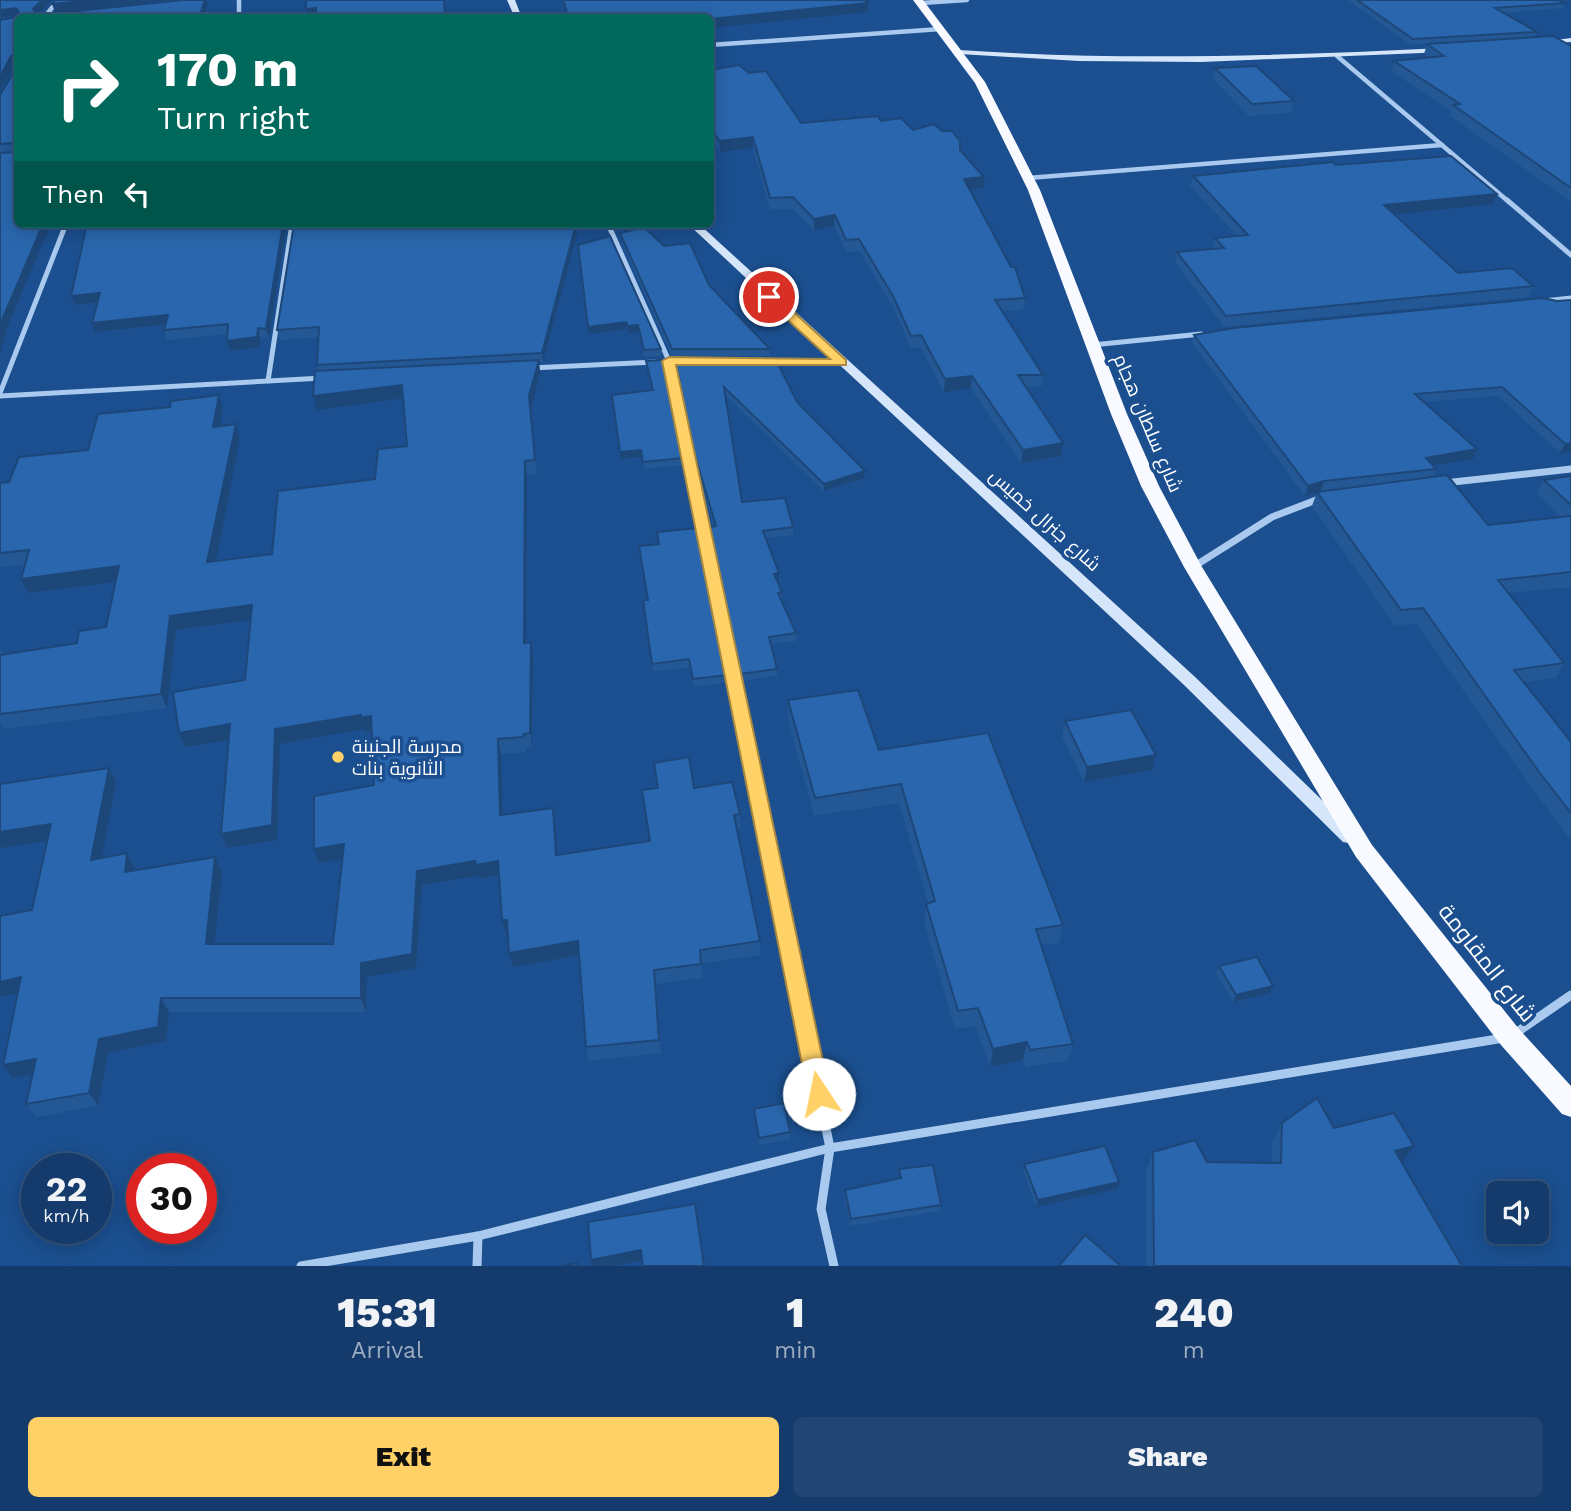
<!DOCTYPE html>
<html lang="en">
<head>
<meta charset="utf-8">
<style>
  body { margin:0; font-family:"Work Sans",Cairo,sans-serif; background:#214673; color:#f1f3f6; height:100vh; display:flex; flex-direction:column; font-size:26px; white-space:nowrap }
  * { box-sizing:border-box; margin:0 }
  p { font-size:23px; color:#9dadc1 }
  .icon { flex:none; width:38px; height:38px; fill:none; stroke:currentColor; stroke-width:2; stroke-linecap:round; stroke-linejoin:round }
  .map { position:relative; height:1266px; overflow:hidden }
  .drawer { display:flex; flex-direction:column; background:#143b6b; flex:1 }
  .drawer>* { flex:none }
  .hud { position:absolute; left:14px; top:14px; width:700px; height:214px; border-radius:10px; box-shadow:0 4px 18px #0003,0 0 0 2px #33557e; background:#00695c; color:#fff; overflow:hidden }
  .tools { position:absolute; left:1486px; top:1181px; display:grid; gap:14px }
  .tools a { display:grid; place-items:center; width:63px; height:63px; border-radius:10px; background:#143b6b; box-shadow:0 4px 18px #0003,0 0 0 2px #33557e; font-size:35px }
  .speed { position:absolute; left:21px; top:1153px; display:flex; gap:14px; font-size:35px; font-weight:700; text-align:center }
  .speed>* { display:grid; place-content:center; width:91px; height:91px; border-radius:50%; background:#143b6b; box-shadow:0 4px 18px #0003,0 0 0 2px #33557e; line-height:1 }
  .speed small { font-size:18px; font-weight:400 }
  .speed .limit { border:10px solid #d22; background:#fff; color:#111 }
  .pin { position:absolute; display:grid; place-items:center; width:60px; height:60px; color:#fff; margin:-30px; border:4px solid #fff; border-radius:50%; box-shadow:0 2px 7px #0007 }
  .me { position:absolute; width:77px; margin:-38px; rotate:349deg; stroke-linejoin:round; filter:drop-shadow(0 0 5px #0008) }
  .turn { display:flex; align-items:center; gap:24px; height:147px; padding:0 28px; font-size:32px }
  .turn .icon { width:91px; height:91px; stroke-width:2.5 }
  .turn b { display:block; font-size:49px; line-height:60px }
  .then { display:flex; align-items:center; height:66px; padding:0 28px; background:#0003; gap:14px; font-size:26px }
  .eta { display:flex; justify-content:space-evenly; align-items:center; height:119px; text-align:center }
  .eta b { font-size:42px; font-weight:800; line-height:49px }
  .primary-button { display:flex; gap:14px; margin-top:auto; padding:14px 28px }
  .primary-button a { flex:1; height:80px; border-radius:10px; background:#ffd166; color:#111; font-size:28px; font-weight:800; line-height:80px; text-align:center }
  .primary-button a+a { background:#214673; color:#f1f3f6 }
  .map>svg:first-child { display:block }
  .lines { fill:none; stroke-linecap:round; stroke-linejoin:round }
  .minor-far3 { stroke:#a9c9ee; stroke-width:4.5 }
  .minor-far2 { stroke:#a9c9ee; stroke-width:5 }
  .minor-far1 { stroke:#a9c9ee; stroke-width:7 }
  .minor { stroke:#a9c9ee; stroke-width:9 }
  .secondary { fill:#d6e6fa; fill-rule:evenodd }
  .trunk { fill:#f8faff; fill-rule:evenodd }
  .wall { fill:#245895 }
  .shaded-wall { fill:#1d4779 }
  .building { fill:#2a66ad; stroke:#1d4779; stroke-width:2 }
  .route { fill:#ffd166; stroke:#a68842; stroke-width:2 }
  .poi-dot { fill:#ffd166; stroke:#1b4f8f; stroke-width:2.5 }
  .labels { text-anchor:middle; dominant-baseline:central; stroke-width:7; stroke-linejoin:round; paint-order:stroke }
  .street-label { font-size:19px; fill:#fff; stroke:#1b4f8f }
  .poi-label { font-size:19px; fill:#fff; stroke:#1b4f8f; text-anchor:start }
  .near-street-label { font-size:23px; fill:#fff; stroke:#1b4f8f }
</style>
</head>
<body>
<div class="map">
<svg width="1571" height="1266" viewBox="0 0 1571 1266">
  <rect width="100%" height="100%" fill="#1b4f8f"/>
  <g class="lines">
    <g class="minor-far3">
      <polyline points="239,0 239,18"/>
      <polyline points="921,3 967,0"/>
      <polyline points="44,18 58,0"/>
      <polyline points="710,45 941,29"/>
      <polyline points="1337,56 1509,202"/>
      <polyline points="1028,178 1442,145"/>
    </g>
    <g class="minor-far2">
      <polyline points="1507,200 1571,255"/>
      <polyline points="608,224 669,361 690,466"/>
      <polyline points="1544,301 1571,298"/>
      <polyline points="1092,345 1201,334"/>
      <polyline points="769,362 842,362"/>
      <polyline points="531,368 655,362"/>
      <polyline points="268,381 292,224"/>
      <polyline points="0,393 66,224"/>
      <polyline points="0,396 323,378"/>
    </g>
    <g class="minor-far1">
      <polyline points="690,464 761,812"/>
      <polyline points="1444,483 1571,469"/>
      <polyline points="1193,567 1272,517 1324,497"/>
    </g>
    <g class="minor">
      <polyline points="761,811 830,1148 821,1209 834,1266"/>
      <polyline points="301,1266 478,1236 830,1148 1510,1037 1571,995"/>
      <polyline points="477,1266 478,1236"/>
    </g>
    <g class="secondary">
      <polygon points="507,0 515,0 522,18 515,18"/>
      <polygon points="1571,38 1571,42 1544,44 1540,42"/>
      <path d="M 1443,48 L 1446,48 L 1446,52 L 1201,62 L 1079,61 L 959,54 L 955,52 L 959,50 C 1121,61 1281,56 1443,48 Z"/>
      <polygon points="688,224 699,224 1194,676 1355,832 1357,837 1355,842 1349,843 1343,842 1183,684"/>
    </g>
    <polygon class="trunk" points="913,0 923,0 985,82 1040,190 1127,414 1159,486 1202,567 1372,845 1519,1029 1571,1086 1571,1117 1562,1114 1501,1045 1356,857 1184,567 1141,486 1111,414 1028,190 975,83"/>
  </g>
  <g class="wall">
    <polygon points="562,0 865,0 868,12 710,18 567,18"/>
    <polygon points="1348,0 1559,0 1565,3 1563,8 1503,13 1537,32 1535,37 1571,46 1571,202 1449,115 1451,111 1391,71 1394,61 1429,58 1424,54 1427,44 1437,43 1411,45"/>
    <polygon points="18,65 18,224 6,330 15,152 16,152 0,152 0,95"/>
    <polygon points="1215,68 1294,101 1291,113 1249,116 1213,79"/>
    <polygon points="710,70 801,123 881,121 913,130 960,150 983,188 970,190 1025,298 1023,310 1002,311 1043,375 1041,387 1026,387 1063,443 1061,456 1021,463 971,388 944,392 920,347 911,348 893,307 859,251 846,252 834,226 814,230 793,209 770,210 753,148 720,152 715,143"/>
    <polygon points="1336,165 1497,194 1493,204 1394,214 1458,273 1533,286 1529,297 1224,327 1175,262 1177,252 1213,249 1215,238 1237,236 1190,186 1193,176"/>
    <polygon points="287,224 269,338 260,337 260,347 230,351 227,334 167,340 164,330 165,325 95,332 92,323 97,303 75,305 71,296"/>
    <polygon points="580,224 543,362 539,363 540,373 531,410 537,474 527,475 526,642 531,642 533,656 532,748 526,748 526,752 501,754 502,815 553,808 555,822 558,854 650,841 642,790 657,788 654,763 740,814 740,829 737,829 760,941 760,955 701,964 702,978 656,984 661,1053 588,1061 586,1047 579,955 513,967 509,953 508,934 506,934 499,876 479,879 478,876 422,885 416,968 367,977 366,1012 169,1012 166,1041 108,1053 98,1106 36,1117 26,1104 33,1074 13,1078 3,1065 17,994 0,997 32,910 47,840 0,848 109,768 116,782 102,858 127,853 134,868 134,870 215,857 222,871 214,944 333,944 343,859 319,863 374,785 371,731 365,732 364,729 280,744 277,840 227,848 229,740 185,747 179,733 245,680 251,620 176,630 167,708 4,729 0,722 0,649 5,654 77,643 106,627 116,582 28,593 25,565 0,567 0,483 9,482 88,450 223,408 220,426 240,438 216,561 272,554 375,479 407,446 403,398 317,410 318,371 317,365 318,337 280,340 277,330"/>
    <polygon points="620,233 664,246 709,285 770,349 770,356 672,356 621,240"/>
    <polygon points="578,245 661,349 661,356 644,357 639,332 628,333 627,329 589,334"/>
    <polygon points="1571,300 1571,452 1560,453 1498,396 1424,402 1477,449 1473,459 1433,465 1436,469 1433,477 1488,525 1560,517 1537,494 1544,480 1571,476 1571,587 1508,593 1564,663 1556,678 1524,682 1571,742 1571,840 1531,787 1416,623 1395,626 1312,506 1317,492 1305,496 1192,343 1194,335"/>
    <polygon points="675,359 797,402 865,471 864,478 824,491 725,395 742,502 793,527 793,535 766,538 779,581 777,581 782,599 781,600 796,633 796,641 771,644 777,669 777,676 741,681 710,534 710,527 714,526 694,459"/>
    <polygon points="646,361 684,458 684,465 644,469 642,457 621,459 612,395 652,390"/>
    <polygon points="657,532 728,675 728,682 694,687 690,667 653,672 643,600 648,600 639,546 658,544"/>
    <polygon points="788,700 879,750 1063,925 1059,943 1041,945 1073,1044 1068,1061 1026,1067 1023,1060 990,1067 975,1026 955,1029 924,922 926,904 928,903 899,803 814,816 788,719"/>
    <polygon points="1065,721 1152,770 1084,782 1062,736"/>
    <polygon points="1219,966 1270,993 1233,1002 1216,973"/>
    <polygon points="754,1109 790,1132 790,1139 759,1145"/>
    <polygon points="1282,1123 1334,1128 1414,1146 1402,1163 1462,1266 1146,1266 1146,1171 1153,1152 1207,1162 1272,1163 1272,1142"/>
    <polygon points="1024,1164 1117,1189 1036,1207 1023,1170"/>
    <polygon points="899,1169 941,1205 940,1211 851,1226 844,1196 845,1190 899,1179"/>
  </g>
  <g class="shaded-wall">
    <polygon points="42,0 52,0 35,17 33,9"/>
    <polygon points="95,0 171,0 55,12 52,4"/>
    <polygon points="205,0 206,0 208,5 203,18 199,18"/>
    <polygon points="868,3 868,12 710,28 710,19"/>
    <polygon points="16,8 19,15 0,18 0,10"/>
    <polygon points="316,8 317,16 307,17 306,9"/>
    <polygon points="18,55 18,64 14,64 0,90 0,77 11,56"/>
    <polygon points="714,132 715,143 710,144 710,133"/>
    <polygon points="753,137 753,148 720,152 719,141"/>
    <polygon points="984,177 983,188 963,190 964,179"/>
    <polygon points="1497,194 1493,204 1381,216 1384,205"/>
    <polygon points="835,215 834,226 814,230 814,219"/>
    <polygon points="43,224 51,224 6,330 0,355 0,329 2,320"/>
    <polygon points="283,224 287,224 269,338 266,329"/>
    <polygon points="576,224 580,224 543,362 542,353"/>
    <polygon points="100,293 103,302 75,305 71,296"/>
    <polygon points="168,315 171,324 95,332 92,323"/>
    <polygon points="626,322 627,329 589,334 588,327"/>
    <polygon points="638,325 639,332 628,333 628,326"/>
    <polygon points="258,328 260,337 260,347 230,351 227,341"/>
    <polygon points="539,360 540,373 531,410 537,474 529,396"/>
    <polygon points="972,376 971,388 944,392 945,379"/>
    <polygon points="402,385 405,398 317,410 313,396"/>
    <polygon points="219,395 223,408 218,441 213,427"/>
    <polygon points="236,424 240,438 213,577 207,562"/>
    <polygon points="1063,443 1061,456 1021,463 1023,450"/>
    <polygon points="1571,443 1571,452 1560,453 1565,444"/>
    <polygon points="1477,449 1473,459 1423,467 1426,458"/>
    <polygon points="641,450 642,457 621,459 620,452"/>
    <polygon points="525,461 527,475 526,657 524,643"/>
    <polygon points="865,471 864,478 824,491 824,484"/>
    <polygon points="1324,481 1321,491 1305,496 1308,486"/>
    <polygon points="119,566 125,581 28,593 21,579"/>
    <polygon points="779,573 779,581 775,581 774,574"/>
    <polygon points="252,605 257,619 176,630 167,708 161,694 170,616"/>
    <polygon points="531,642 533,656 532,748 530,733"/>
    <polygon points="361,715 371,716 375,730 365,732 364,729 280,744 277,840 227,848 221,834 275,729"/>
    <polygon points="230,724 236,739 185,747 179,733"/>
    <polygon points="498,739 501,754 503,830 500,815"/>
    <polygon points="1156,755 1152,770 1084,782 1087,767"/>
    <polygon points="109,768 116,782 99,874 91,860"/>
    <polygon points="553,808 555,822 559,869 556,855"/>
    <polygon points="51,824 59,839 0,848 0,832"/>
    <polygon points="344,844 349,858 319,863 314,849"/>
    <polygon points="127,853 134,868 132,886 125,872"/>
    <polygon points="215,857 222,871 213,958 206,944"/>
    <polygon points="475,861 498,861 501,875 479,879 478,876 422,885 416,968 367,977 366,1012 361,998 361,963 417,871"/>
    <polygon points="502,920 507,920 510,934 506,934"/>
    <polygon points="578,941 580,955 513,967 509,953"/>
    <polygon points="21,977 30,991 0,997 0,982"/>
    <polygon points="1273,986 1270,993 1233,1002 1236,995"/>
    <polygon points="161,998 169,1012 166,1041 108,1053 98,1106 89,1093 99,1039"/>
    <polygon points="1027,1042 1023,1060 990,1067 993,1049"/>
    <polygon points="36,1059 46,1072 13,1078 3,1065"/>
    <polygon points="1414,1146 1401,1165 1395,1151"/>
    <polygon points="1119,1182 1117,1189 1036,1207 1038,1200"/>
    <polygon points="641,1250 643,1260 615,1266 592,1266 591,1260"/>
  </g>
  <g class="building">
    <polygon points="0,0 42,0 33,9 38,15 183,0 205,0 199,18 18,18 18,55 11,56 0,77 0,20 16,17 20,14 16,8 0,10"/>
    <polygon points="55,0 95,0 52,4"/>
    <polygon points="306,0 444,0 445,18 316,18 316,8 306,9"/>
    <polygon points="563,0 865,0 868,3 710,19 710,18 569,18"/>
    <polygon points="1357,0 1559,0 1565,3 1495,8 1537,32 1413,39"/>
    <polygon points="1553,36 1571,46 1571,188 1453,105 1460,104 1394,61 1444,56 1427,44"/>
    <polygon points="18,65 18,146 16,143 0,144 0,95"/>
    <polygon points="739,65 749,73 766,71 801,123 878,116 881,121 901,118 913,130 934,124 942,131 952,131 960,141 960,150 984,177 964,179 1011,267 1015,267 1025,298 995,300 1043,375 1018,375 1063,443 1023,450 972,376 945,379 921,335 911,336 893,296 859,239 846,240 835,215 814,219 793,197 770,198 753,137 719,141 714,132 710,133 710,70"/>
    <polygon points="1256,66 1294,101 1252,104 1215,68"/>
    <polygon points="18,150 18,224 43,224 2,320 0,329 0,153 15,152"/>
    <polygon points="1451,156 1497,194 1384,205 1458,273 1512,268 1533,286 1226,316 1177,252 1224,248 1215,238 1248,235 1193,176 1333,162 1336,165"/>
    <polygon points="87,224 283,224 266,329 258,328 257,337 227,341 228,324 164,330 168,315 92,323 100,293 71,296"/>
    <polygon points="294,224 576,224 542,353 317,365 319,327 277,330"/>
    <polygon points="644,227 664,246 690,243 709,285 770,349 672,349 620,233"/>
    <polygon points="610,236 661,349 644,350 638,325 628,326 626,322 588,327 578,245"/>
    <polygon points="1543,298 1557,301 1571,300 1571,443 1565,444 1502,387 1415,394 1477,449 1426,458 1436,469 1324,481 1308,486 1194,335 1234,328"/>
    <polygon points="675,359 776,360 797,402 865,471 824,484 724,387 742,502 785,498 793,527 763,531 779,573 774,574 782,592 778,593 796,633 769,637 777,669 740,674 710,527 716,526 694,452"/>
    <polygon points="539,360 529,396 535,460 525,461 524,643 531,642 530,733 524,734 523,737 498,739 500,815 553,808 556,855 650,841 642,790 658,788 654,763 689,757 694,788 732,782 740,814 734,815 760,941 700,950 701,964 654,970 659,1040 586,1047 578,941 509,953 507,920 502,920 498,861 476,865 475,861 417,871 412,954 361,963 361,998 161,998 158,1027 99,1039 89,1093 26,1104 36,1059 3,1065 21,977 0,982 0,916 32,910 51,824 0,832 0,784 109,768 91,860 127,853 125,872 215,857 206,944 333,944 344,844 314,849 314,796 374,785 371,716 361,718 361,715 275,729 272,825 221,834 230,724 179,733 173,692 245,680 252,605 170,616 161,694 0,714 0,655 77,643 79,631 106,627 119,566 21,579 29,550 0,553 0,483 9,482 19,457 88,450 98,414 170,407 171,401 219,395 213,427 236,424 207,562 272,554 278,491 375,479 378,449 407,446 402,385 313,396 315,371"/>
    <polygon points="664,360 684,458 643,462 641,450 620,452 612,395 653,390 646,361"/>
    <polygon points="1447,475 1488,525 1571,516 1571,572 1498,580 1564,663 1514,670 1571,742 1571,813 1539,772 1423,608 1401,610 1317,492"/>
    <polygon points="1571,476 1571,505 1544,480"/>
    <polygon points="698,528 728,675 693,679 689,659 652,664 643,600 648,600 639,546 659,544 657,532"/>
    <polygon points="858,690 879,750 988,733 1063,925 1036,929 1073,1044 1030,1050 1027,1042 993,1049 978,1008 958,1011 926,904 935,901 901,784 815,798 788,700"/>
    <polygon points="1131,710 1156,755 1087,767 1065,721"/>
    <polygon points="1257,957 1273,986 1236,995 1219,966"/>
    <polygon points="1317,1098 1334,1128 1394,1113 1414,1146 1395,1151 1462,1266 1154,1266 1153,1152 1195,1140 1207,1162 1281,1163 1282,1123"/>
    <polygon points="784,1103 790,1132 759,1138 754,1109"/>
    <polygon points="1105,1146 1119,1182 1038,1200 1024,1164"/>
    <polygon points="933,1165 941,1205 851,1219 845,1190 901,1178 899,1169"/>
    <polygon points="695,1204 704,1266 643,1266 641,1250 591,1260 588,1222"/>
    <polygon points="1085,1235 1121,1266 1059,1266"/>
    <polygon points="577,1263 577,1266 562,1266"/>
  </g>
  <polygon class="route" points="765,294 774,294 846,360 846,365 676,365 830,1094 827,1101 819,1104 812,1101 808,1094 662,361 669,357 830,359 765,299"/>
  <circle class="poi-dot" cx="338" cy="757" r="7"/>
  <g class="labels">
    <g class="street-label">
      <text transform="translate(1148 423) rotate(67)">شارع سلطان هجام</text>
      <text transform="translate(1045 520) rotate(42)">شارع جنرال خميس</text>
    </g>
    <g class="poi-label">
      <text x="352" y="746">مدرسة الجنينة<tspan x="352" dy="22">الثانوية بنات</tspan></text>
    </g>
    <g class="near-street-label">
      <text transform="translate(1487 963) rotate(52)">شارع المقاومة</text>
    </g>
  </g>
</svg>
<div class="tools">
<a><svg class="icon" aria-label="sound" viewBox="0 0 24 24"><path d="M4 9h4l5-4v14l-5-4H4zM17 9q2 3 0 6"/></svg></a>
</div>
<div class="speed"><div>22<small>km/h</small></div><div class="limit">30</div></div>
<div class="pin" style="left:769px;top:297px;background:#d93025"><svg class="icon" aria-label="arrive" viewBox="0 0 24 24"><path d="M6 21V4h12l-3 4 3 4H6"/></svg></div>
<svg class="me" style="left:819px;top:1094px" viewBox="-20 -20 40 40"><circle r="19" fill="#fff"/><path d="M0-13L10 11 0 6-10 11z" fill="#ffd166"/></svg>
<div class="hud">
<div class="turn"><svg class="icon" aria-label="right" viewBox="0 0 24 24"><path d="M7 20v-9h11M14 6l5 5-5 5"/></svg><div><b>170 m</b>Turn right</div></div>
<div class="then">Then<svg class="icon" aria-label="left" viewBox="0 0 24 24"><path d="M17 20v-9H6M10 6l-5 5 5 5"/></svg></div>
</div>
</div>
<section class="drawer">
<div class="eta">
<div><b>15:31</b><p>Arrival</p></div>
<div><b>1</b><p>min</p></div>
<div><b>240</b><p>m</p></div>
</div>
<div class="primary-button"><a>Exit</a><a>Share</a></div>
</section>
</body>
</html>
